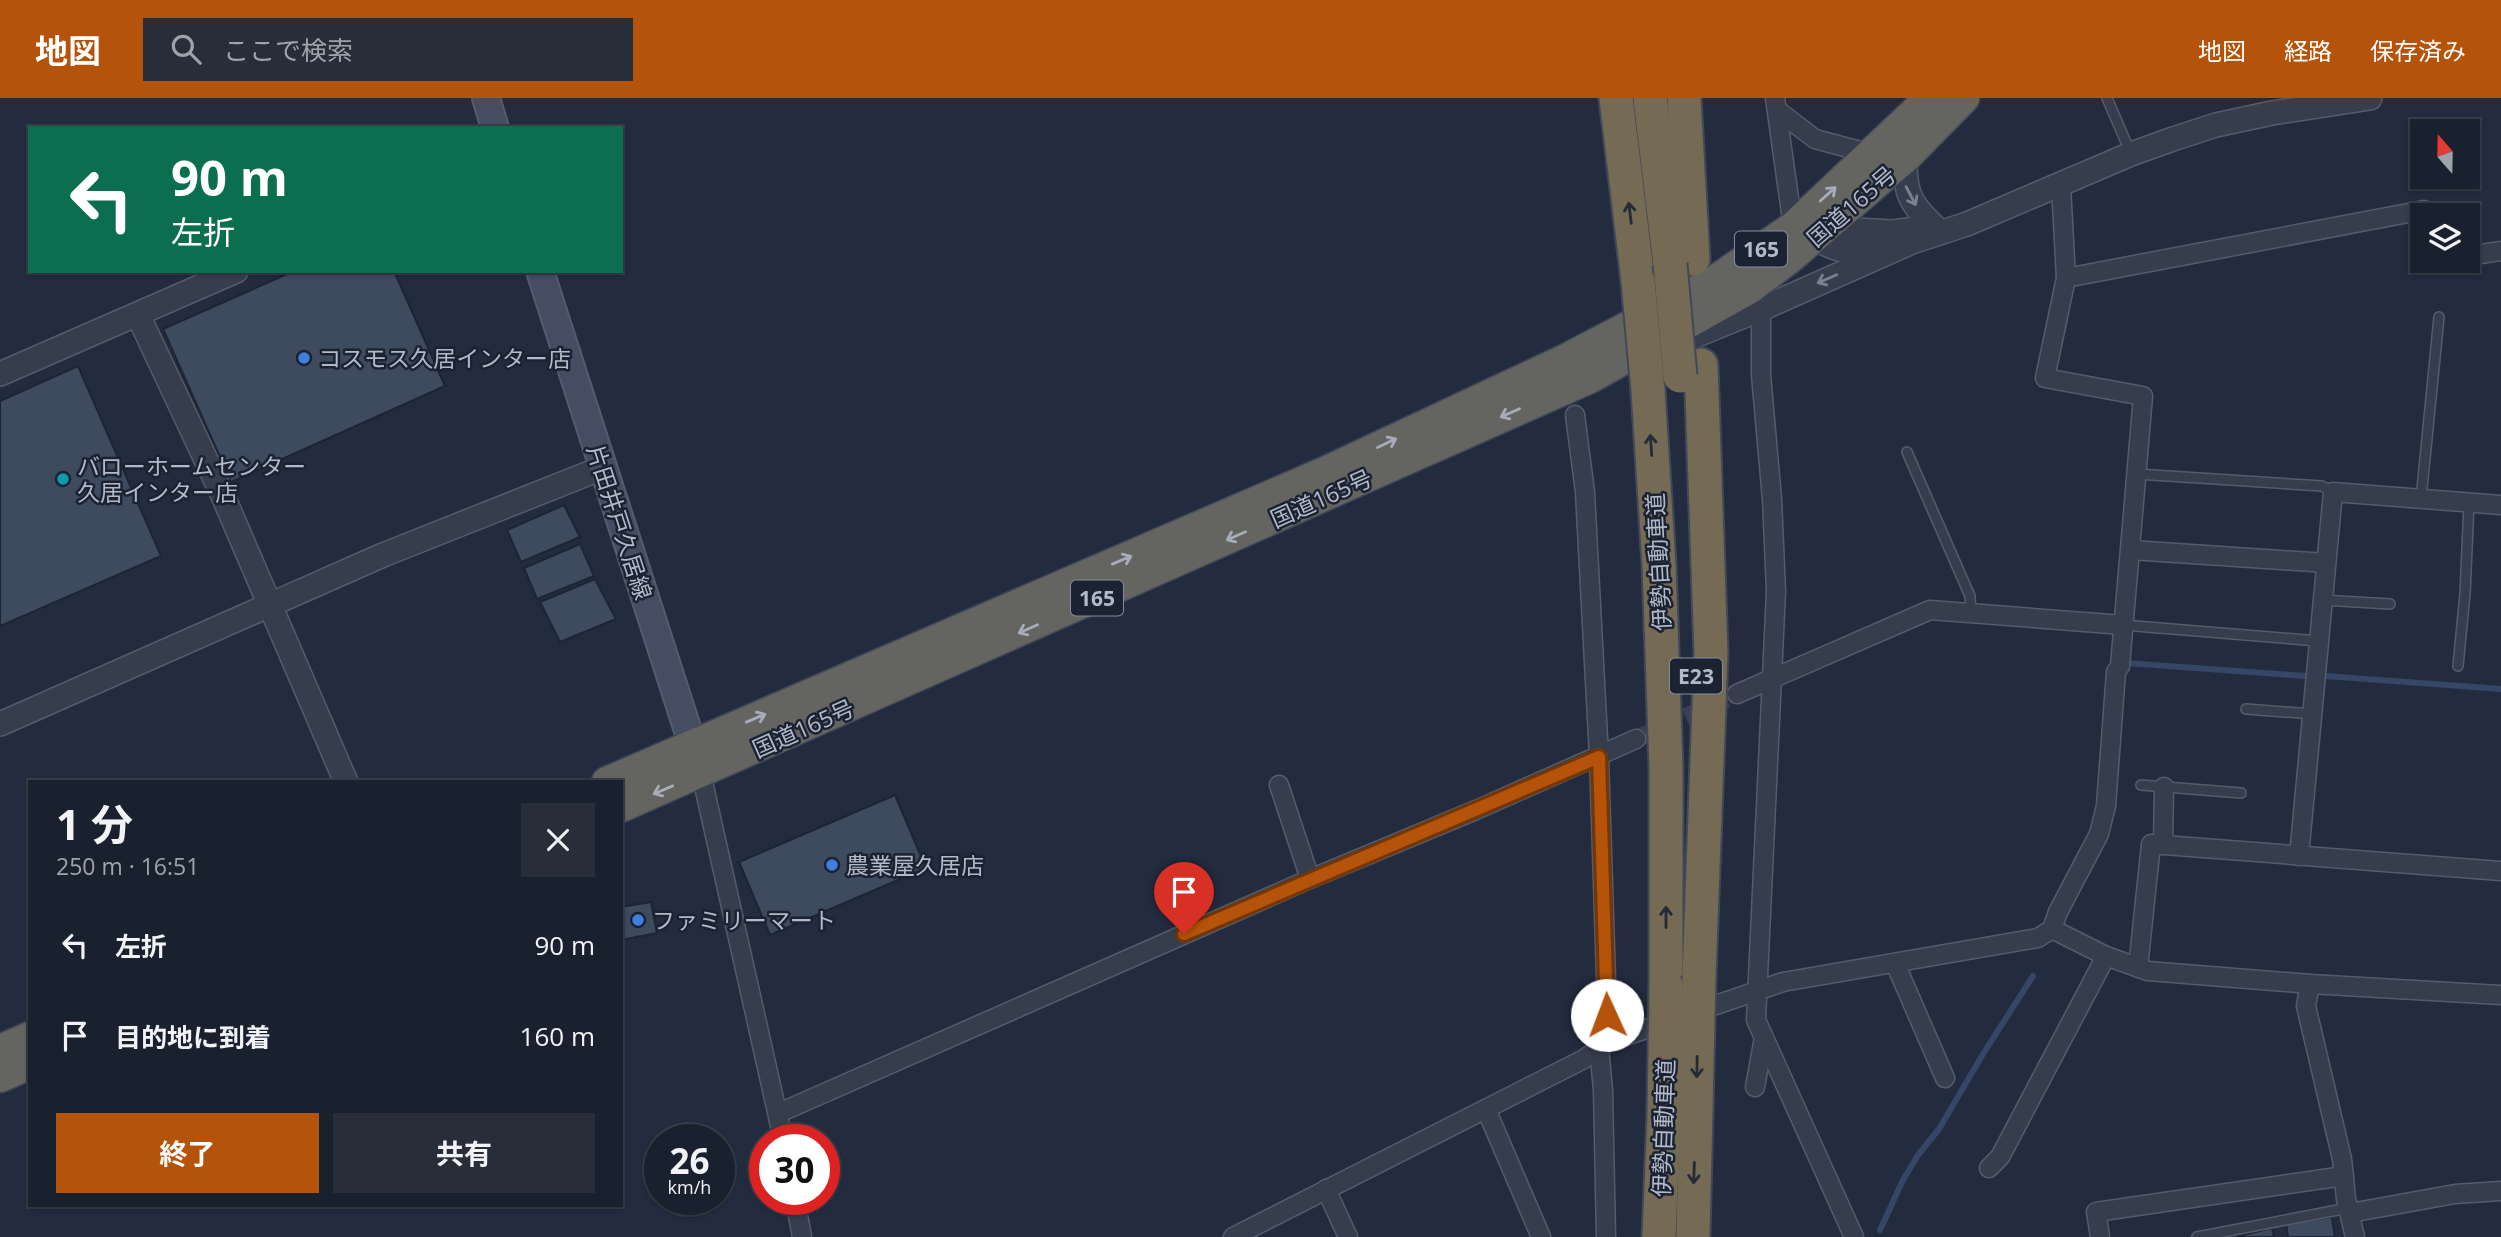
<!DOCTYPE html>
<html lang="ja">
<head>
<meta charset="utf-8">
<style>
  body { margin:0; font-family:"Open Sans","Noto Sans JP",sans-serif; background:#272e3a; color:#f1f3f6; height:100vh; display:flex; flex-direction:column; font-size:26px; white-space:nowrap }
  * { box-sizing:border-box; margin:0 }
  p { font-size:23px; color:#9fa3aa }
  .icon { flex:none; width:38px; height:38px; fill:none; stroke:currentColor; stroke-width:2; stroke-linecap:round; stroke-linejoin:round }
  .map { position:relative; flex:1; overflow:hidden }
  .details { position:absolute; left:28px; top:682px; width:595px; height:427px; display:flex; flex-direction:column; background:#1a212e; border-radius:0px; box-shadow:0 2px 5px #0004,0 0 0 2px #383e4a }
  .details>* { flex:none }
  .top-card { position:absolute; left:28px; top:28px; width:595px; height:147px; border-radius:0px; box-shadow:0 2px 5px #0004,0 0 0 2px #383e4a; background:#0b6e4f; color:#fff; overflow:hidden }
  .needle { width:46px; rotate:340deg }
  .controls { position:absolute; left:2410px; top:21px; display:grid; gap:14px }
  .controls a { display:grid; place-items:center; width:70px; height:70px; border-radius:0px; background:#1a212e; box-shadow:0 2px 5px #0004,0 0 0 2px #383e4a; font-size:35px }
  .speed { position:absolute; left:644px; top:1026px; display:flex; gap:14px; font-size:35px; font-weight:700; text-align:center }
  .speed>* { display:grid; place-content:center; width:91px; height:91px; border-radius:50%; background:#1a212e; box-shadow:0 2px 5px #0004,0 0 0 2px #383e4a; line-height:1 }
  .speed small { font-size:18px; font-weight:400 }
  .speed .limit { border:10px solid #d22; background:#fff; color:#111 }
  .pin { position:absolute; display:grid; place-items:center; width:60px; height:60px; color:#fff; margin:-72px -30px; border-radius:50% 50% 50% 0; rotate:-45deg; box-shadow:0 0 7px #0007 }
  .pin .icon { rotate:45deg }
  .me { position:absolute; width:77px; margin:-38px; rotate:358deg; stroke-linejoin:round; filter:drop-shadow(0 0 5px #0008) }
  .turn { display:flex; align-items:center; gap:24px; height:147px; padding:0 28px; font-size:32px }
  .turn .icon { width:91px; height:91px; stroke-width:2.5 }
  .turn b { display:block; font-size:49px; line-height:60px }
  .round { display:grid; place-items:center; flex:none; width:74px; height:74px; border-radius:0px; background:#272e3a }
  .summary { display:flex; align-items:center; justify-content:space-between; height:119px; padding:0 28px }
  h1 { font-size:42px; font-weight:700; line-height:52px }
  .button { display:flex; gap:14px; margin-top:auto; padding:14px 28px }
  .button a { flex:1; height:80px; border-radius:0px; background:#b45309; color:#fff; font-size:28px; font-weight:700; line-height:80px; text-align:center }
  .button a+a { background:#272e3a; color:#f1f3f6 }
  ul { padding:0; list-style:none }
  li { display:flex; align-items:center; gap:21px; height:91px; padding:0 28px }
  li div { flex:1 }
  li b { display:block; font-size:26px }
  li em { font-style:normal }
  header { display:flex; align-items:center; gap:42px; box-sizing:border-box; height:98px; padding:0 35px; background:#b45309; color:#fff }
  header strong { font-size:33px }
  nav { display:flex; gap:38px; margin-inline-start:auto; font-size:24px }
  .search { width:490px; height:63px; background:#272e3a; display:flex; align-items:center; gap:18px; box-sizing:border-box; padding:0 24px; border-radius:0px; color:#9fa3aa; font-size:26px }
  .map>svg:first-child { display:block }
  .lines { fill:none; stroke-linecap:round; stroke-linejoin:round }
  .stream { stroke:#354666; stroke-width:6 }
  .building { fill:#3e4a5d; stroke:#1d2535; stroke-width:2 }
  .minor-tunnel { stroke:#384153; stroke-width:18; stroke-dasharray:18 9; stroke-linecap:butt }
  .service-casing { stroke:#545c6c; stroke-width:12 }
  .minor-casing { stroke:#545c6c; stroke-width:21 }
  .tertiary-casing { stroke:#545c6c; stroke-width:26 }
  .secondary-casing { stroke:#545c6c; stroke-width:30 }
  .trunk-casing { stroke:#414959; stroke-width:33 }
  .motorway-casing { stroke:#414959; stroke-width:37 }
  .service { stroke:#363e4e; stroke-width:9 }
  .minor { stroke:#363e4e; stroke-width:18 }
  .tertiary { stroke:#363e4e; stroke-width:23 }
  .secondary { stroke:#444d61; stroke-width:26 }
  .trunk { stroke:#646460; stroke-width:30 }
  .motorway { stroke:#756a53; stroke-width:33 }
  .motorway-bridge-casing { stroke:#414959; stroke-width:37; stroke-linecap:butt }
  .motorway-bridge { stroke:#756a53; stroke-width:33 }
  .oneway { stroke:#a6acb9 }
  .oneway2 { stroke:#7a8292 }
  .oneway3 { stroke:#242a36 }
  .route-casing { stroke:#753606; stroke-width:18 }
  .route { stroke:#b45309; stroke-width:12 }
  .shop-dot { fill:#3f7fe0; stroke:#1b2333; stroke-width:2.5 }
  .culture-dot { fill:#0f9aa8; stroke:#1b2333; stroke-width:2.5 }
  .labels { text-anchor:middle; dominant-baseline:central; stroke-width:5; stroke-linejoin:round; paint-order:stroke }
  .shield { fill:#1b2333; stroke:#858c9c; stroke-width:2 }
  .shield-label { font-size:21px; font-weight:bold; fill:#b2b9c9 }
  .street-label { font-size:23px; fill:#b2b9c9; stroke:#1b2333 }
  .poi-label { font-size:23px; fill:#b2b9c9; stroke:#1b2333; text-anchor:start }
</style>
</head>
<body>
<header>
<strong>地図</strong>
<div class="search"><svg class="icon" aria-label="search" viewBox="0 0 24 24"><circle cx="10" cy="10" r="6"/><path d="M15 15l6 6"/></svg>ここで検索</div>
<nav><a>地図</a><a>経路</a><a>保存済み</a></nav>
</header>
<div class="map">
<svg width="2501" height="1139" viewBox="0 0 2501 1139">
  <rect width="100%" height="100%" fill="#222c3e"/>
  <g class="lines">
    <g class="stream">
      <polyline points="2126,565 2305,578"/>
      <polyline points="2325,578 2501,591"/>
      <polyline points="1880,1132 1903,1082 1918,1057 1939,1031 1983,956 2033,878"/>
    </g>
  </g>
  <g class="building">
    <polygon points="294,173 394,173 445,288 231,384 163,231"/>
    <polygon points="78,268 161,458 0,528 0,303"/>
    <polygon points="564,407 580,439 521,464 507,432"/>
    <polygon points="580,446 594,478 537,501 524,470"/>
    <polygon points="595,481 616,521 560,544 540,504"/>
    <polygon points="895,697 926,770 770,837 739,764"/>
    <polygon points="651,804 657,835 621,842 621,809"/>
    <polygon points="2332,1119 2335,1139 2288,1139 2286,1126"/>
    <polygon points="2272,1130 2274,1139 2235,1139"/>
  </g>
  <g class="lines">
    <polyline class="minor-tunnel" points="1636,641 1737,596"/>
    <g class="service-casing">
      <g id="service">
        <polyline points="2107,0 2131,56"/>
        <polyline points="1907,354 1970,498 1971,515"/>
        <polyline points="2137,376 2322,388 2333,394"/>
        <polyline points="2421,401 2439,219"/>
        <polyline points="2322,502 2390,506"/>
        <polyline points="2123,527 2318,543"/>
        <polyline points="2458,568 2465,496 2469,405"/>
        <polyline points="2246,611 2312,616"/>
        <polyline points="2141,687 2241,695"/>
        <polyline points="2197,1139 2348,1110"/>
      </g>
    </g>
    <g class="minor-casing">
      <g id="minor">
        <polyline points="1775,0 1793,129"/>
        <polyline points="1777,12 1815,41 1871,56"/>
        <polyline points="2468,158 2501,153"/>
        <polyline points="2432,163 2439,163"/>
        <polyline points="2066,180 2424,112 2425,117"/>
        <polyline points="1761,211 1761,277 1772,401 1776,493 1756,922 1854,1139"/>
        <polyline points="1575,317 1585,394 1599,659 1608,944"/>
        <polyline points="2131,452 2326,465"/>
        <polyline points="1737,596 1930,512 2123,527"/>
        <polyline points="701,675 783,1041"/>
        <polyline points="1279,687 1310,781"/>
        <polyline points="2163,747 2164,689"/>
        <polyline points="2299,758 2333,394 2501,407"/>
        <polyline points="2052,831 2106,858 2148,873 2310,886 2501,897"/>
        <polyline points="1895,865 1945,980"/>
        <polyline points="2138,870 2151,746 2501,773"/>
        <polyline points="2310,886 2306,908 2342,1061 2346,1101 2355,1139"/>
        <polyline points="1599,950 1603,992 1606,1139"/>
        <polyline points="1755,989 1764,940"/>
        <polyline points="1486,1011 1541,1139"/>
        <polyline points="779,1015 1310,781 1476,712 1636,641"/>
        <polyline points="1989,1070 2000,1059 2106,858"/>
        <polyline points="1326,1091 1348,1139"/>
        <polyline points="795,1101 802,1139"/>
        <polyline points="2350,1115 2455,1096 2501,1093"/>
        <polyline points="1233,1139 1584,961 1608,944 1783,884 2038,840 2052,831 2058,814 2099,736 2106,708 2116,574 2120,568 2143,298 2045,280 2066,180 2061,88"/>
        <polyline points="2100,1139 2096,1114 2344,1078"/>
      </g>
    </g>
    <g class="tertiary-casing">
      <g id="tertiary">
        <path d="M 1905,60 C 1905,95 1909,105 1935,129"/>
        <polyline points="1815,130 1893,134 1924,130"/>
        <path d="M 1799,132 C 1829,149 1844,158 1878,151"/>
        <polyline points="138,217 223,398 346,684"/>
        <polyline points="1670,248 1761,211 1912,144 1967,126 2131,56 2173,41 2216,27 2272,15 2370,0"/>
        <polyline points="0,276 236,173"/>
        <polyline points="0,626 383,457 602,370"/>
      </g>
    </g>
    <g class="secondary-casing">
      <g id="secondary">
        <polyline points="486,0 495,30"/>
        <polyline points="540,173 699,667"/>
      </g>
    </g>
    <g class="trunk-casing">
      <g id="trunk">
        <polyline points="607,684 1325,374 1564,262 1713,184 1793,129 1930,0"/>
        <polyline points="621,709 1590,280 1749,191 1790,160 1905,60 1964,0"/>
        <polyline points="0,952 30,939"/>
        <polyline points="0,979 30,966"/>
      </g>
    </g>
    <g class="motorway-casing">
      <g id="motorway">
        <polyline points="1616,0 1638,183"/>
        <polyline points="1650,0 1670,166"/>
        <polyline points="1684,0 1693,161"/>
        <polyline points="1648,292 1659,467 1666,670 1666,887"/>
        <polyline points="1699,878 1711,555 1701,267"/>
        <polyline points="1659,1139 1664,1016"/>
        <polyline points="1693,1139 1696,1011"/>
      </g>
    </g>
    <use href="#service" class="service"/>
    <use href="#minor" class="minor"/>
    <use href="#tertiary" class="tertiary"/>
    <use href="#secondary" class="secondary"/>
    <use href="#trunk" class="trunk"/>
    <use href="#motorway" class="motorway"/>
    <g class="motorway-bridge-casing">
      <g id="motorway-bridge">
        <polyline points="1670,166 1680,278"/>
        <polyline points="1638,183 1648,292"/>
        <polyline points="1696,1011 1699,878"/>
        <polyline points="1664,1016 1666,887"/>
      </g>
    </g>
    <use href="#motorway-bridge" class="motorway-bridge"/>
  </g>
  <defs><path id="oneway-shaft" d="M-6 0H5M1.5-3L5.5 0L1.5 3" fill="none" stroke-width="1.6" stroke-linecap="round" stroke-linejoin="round" transform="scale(1.75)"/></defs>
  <g class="oneway">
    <use href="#oneway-shaft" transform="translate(1828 96) rotate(-42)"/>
    <use href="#oneway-shaft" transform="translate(1510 315) rotate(156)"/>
    <use href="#oneway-shaft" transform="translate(1387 345) rotate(-25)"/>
    <use href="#oneway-shaft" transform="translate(1236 438) rotate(156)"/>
    <use href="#oneway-shaft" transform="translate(1122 462) rotate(-23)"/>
    <use href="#oneway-shaft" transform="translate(1028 531) rotate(156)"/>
    <use href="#oneway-shaft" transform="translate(756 620) rotate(-23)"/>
    <use href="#oneway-shaft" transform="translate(663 692) rotate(157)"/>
  </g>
  <g class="oneway2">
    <use href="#oneway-shaft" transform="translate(1911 98) rotate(62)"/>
    <use href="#oneway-shaft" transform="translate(1827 181) rotate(156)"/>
  </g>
  <g class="oneway3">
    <use href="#oneway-shaft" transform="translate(1630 115) rotate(-97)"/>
    <use href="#oneway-shaft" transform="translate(1651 347) rotate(-94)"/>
    <use href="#oneway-shaft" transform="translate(1666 819) rotate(-90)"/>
    <use href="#oneway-shaft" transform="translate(1697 969) rotate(91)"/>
    <use href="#oneway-shaft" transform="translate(1694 1075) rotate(92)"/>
  </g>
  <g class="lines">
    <g class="route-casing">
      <polyline id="route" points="1184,836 1599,659 1607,917"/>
    </g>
    <use href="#route" class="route"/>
  </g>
  <g class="shop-dot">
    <circle cx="304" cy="260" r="7"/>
    <circle cx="832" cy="767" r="7"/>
    <circle cx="638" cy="822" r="7"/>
  </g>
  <circle class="culture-dot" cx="63" cy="381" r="7"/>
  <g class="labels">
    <g class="shield">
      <rect x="1735" y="133.5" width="52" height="35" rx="5"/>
      <rect x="1071" y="482.5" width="52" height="35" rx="5"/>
      <rect x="1670" y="560.5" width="52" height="35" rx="5"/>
    </g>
    <g class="shield-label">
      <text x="1761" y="151">165</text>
      <text x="1097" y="500">165</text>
      <text x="1696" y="578">E23</text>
    </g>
    <g class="street-label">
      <text transform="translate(1851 108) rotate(-41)">国道165号</text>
      <text transform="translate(1321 400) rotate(-24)">国道165号</text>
      <text transform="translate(620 424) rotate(72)">片田井戸久居線</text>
      <text transform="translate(1658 464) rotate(-93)">伊勢自動車道</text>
      <text transform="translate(803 630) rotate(-24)">国道165号</text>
      <text transform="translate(1663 1030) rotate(-88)">伊勢自動車道</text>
    </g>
    <g class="poi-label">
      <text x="318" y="260">コスモス久居インター店</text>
      <text x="77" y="368">バローホームセンター<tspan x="77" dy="26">久居インター店</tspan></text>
      <text x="846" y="767">農業屋久居店</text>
      <text x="652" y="822">ファミリーマート</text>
    </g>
  </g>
</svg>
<div class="controls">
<a><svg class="needle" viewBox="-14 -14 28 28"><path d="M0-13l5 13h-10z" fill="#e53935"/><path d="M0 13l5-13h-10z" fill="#9fa3aa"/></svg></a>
<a><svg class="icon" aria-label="layers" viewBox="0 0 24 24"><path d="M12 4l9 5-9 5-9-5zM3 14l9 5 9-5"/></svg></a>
</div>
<div class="speed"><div>26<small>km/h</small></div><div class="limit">30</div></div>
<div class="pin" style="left:1184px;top:836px;background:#d93025"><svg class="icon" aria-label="arrive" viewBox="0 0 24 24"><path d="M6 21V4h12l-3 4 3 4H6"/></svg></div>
<svg class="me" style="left:1607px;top:917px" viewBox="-20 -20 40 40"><circle r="19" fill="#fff"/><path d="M0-13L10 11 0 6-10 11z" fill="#b45309"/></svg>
<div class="top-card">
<div class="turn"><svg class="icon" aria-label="left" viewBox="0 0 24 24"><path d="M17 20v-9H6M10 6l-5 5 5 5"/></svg><div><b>90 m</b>左折</div></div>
</div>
<section class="details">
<div class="summary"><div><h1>1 分</h1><p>250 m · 16:51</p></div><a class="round"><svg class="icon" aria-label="close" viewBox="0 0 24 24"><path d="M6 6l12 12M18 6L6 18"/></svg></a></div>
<ul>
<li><svg class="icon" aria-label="left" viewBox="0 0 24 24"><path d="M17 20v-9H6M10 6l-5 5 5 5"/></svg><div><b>左折</b></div><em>90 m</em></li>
<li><svg class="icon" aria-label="arrive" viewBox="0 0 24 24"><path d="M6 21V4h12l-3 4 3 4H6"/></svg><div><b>目的地に到着</b></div><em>160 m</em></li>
</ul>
<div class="button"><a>終了</a><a>共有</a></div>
</section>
</div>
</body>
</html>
